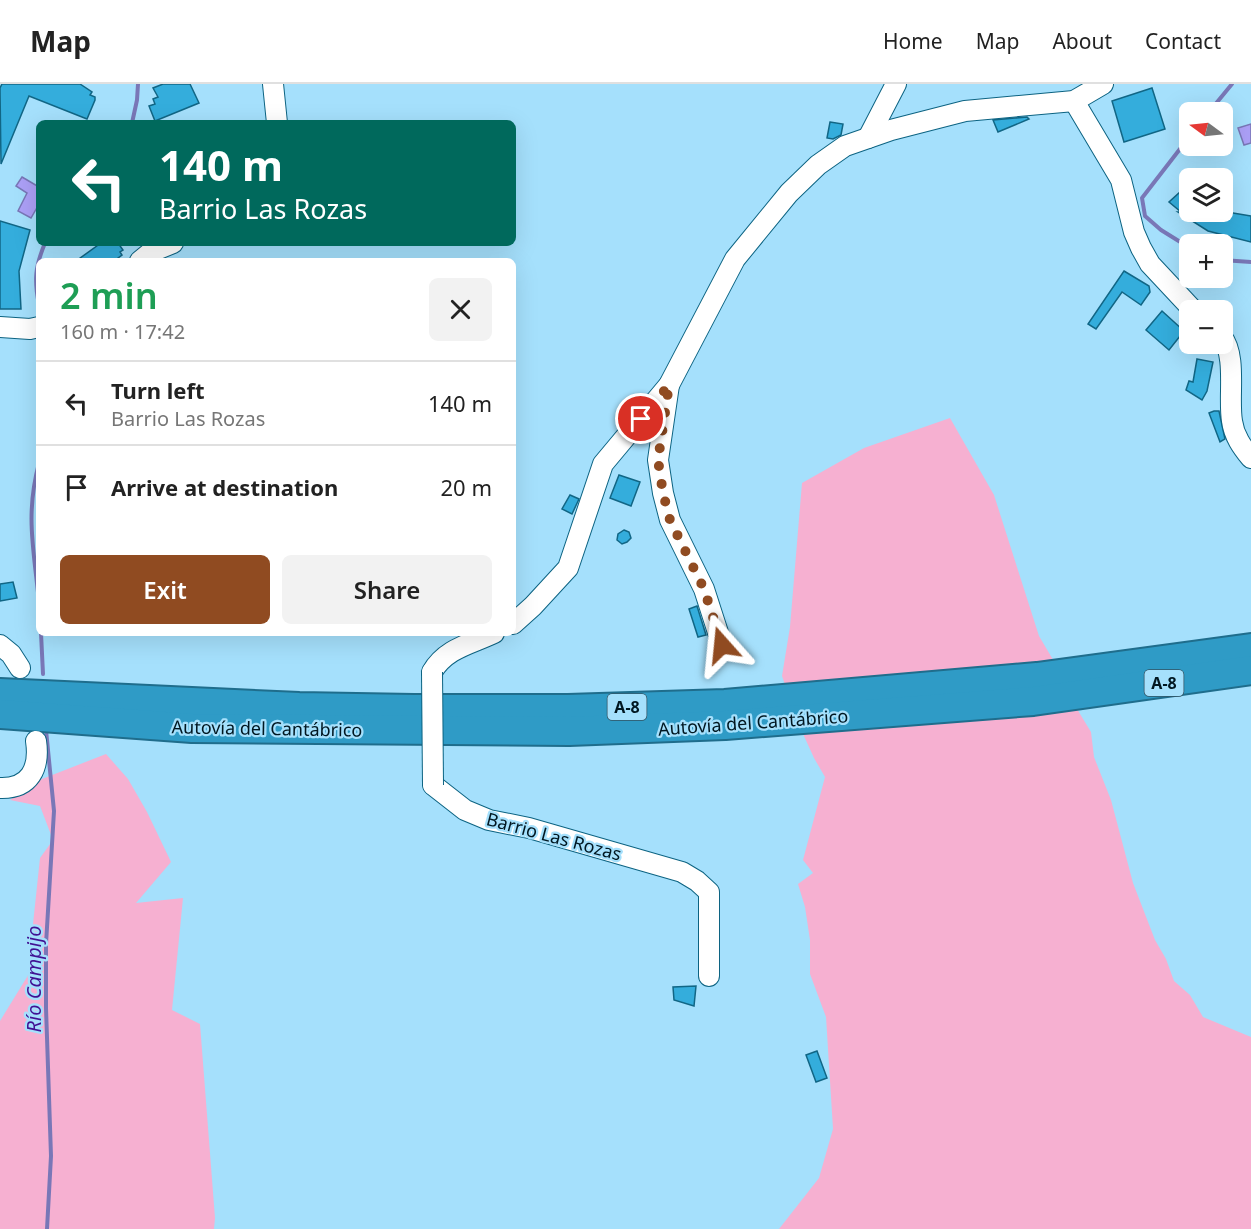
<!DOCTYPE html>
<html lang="en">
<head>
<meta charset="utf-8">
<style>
  body { margin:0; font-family:"Noto Sans",sans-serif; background:#f2f2f2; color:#222; height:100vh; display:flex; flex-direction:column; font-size:22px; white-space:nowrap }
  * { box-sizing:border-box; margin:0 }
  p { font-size:20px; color:#767676 }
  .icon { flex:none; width:33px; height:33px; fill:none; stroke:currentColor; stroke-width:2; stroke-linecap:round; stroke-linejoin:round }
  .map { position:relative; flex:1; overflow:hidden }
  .sheet { position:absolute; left:36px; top:174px; width:480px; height:378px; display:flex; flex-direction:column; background:#fff; border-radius:9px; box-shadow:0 6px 24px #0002 }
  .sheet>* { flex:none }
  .hud { position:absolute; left:36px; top:36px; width:480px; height:126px; border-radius:9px; box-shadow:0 6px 24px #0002; background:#00695c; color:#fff; overflow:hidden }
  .needle { width:39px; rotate:285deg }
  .tools { position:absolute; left:1179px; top:18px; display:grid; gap:12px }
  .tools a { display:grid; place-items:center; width:54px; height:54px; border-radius:9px; background:#fff; box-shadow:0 6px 24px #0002; font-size:30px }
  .pin { position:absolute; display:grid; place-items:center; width:51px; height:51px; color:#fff; margin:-26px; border:3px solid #fff; border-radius:50%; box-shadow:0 2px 6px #0007 }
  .me { position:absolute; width:66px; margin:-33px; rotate:342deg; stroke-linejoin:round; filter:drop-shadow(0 0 4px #0008) }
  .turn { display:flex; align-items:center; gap:21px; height:126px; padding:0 24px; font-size:27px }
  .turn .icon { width:78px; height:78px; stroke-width:2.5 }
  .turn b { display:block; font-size:42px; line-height:51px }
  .round { display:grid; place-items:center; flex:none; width:63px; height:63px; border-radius:9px; background:#f2f2f2 }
  .overview { display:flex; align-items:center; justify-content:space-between; height:102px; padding:0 24px }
  h1 { font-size:36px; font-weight:600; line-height:45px; color:#1e9e55 }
  .cta { display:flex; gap:12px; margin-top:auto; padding:12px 24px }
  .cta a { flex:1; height:69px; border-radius:9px; background:#904b21; color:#fff; font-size:24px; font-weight:600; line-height:69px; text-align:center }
  .cta a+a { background:#f2f2f2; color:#222 }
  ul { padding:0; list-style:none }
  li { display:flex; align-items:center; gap:18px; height:84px; padding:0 24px; border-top:2px solid #e0e0e0 }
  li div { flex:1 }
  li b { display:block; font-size:22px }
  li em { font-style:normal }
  header { display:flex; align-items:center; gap:36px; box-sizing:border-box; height:84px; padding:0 30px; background:#fff; border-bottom:2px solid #e0e0e0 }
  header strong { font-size:28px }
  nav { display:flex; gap:33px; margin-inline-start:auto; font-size:21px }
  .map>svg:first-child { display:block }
  .green { fill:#f6b0d1 }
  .water { fill:#aca0f7; stroke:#7977b7; stroke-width:1.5 }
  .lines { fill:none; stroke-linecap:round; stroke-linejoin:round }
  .stream { stroke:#7977b7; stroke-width:4 }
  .building { fill:#34addc; stroke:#116685; stroke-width:1.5 }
  .minor-casing { stroke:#0c6382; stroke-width:22 }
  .highway-casing { stroke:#1f6d8c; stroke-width:32 }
  .minor { stroke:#fff; stroke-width:20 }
  .highway { stroke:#2f9bc6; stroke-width:28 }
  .minor-bridge-casing { stroke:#0c6382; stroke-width:22; stroke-linecap:butt }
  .minor-bridge { stroke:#fff; stroke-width:20 }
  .route { stroke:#904b21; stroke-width:10; stroke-dasharray:0 18 }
  .labels { text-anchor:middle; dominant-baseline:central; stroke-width:4.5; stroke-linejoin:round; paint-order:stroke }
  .shield { fill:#a5e0fc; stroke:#325363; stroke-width:1.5 }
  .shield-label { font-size:16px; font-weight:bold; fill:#011721 }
  .street-label { font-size:18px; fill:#011721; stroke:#a5e0fc }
  .water-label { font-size:20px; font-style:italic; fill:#411293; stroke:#a5e0fc }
</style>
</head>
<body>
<header>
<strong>Map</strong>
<nav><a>Home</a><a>Map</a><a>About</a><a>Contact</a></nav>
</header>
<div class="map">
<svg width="1251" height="1145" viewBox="0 0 1251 1145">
  <rect width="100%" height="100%" fill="#a5e0fc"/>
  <g class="green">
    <polygon points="950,334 994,411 1039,552 1065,596 1074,620 1091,648 1094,673 1111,716 1133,799 1155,856 1166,875 1174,897 1190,911 1203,933 1251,953 1251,1145 779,1145 819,1094 833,1045 826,933 810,890 810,856 805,823 798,800 813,789 803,776 825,693 814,674 799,641 782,592 790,543 802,399 864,364"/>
    <polygon points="106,670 128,695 147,728 171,778 136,819 183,814 172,926 200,940 215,1134 214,1145 0,1145 0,937 35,880 33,840 40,774 53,756 40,722 10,716 42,695"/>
  </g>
  <g class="water">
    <polygon points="1251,40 1251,59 1244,61 1238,44"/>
    <polygon points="22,93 39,103 39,120 31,134 18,127 27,109 16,102"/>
  </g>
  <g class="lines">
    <g class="stream">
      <polyline points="1209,28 1232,0"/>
      <polyline points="132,39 137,16 138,0"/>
      <polyline points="1190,52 1142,114 1145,132 1161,146 1190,164"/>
      <polyline points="1222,176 1251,178"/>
      <path d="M 39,221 C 34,196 35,183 45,159"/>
      <path d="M 39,379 C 25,431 34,466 39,518"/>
      <polyline points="41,549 43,590"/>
      <polyline points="46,646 54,727 46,860 46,924 51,1072 47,1145"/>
    </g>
  </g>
  <g class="building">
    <polygon points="2,0 80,0 92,8 90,11 95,13 95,16 87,35 29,12 1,80 0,4"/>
    <polygon points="163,0 190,0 199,19 155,37 149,22 155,20 153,15 158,13 153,4"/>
    <polygon points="1152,4 1165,45 1124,58 1112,17"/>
    <polygon points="1027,33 1029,35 998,48 993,36"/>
    <polygon points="830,38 843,40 841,51 833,55 827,54"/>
    <polygon points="1190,99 1190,128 1227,128 1251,132 1251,158 1208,147 1178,128 1181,128 1169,118"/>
    <polygon points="0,137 30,146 19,187 21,225 0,225"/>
    <polygon points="101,159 118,159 123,166 120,168 122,171 114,177 76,177"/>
    <polygon points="1124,187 1149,202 1150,208 1141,221 1122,208 1096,245 1088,240"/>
    <polygon points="1162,227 1184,247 1169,266 1146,246"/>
    <polygon points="1197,275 1213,278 1207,307 1202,316 1186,306 1189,297 1193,298"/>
    <polygon points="1214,327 1219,327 1225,355 1220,358 1209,329"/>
    <polygon points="619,391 640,398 631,422 610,414"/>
    <polygon points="570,411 579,415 572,430 562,425"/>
    <polygon points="624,446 629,448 631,454 627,458 622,460 617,456 618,450"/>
    <polygon points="13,498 17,514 0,517 0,500"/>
    <polygon points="697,522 706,551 698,553 689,525"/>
    <polygon points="696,902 694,922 674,916 673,903"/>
    <polygon points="817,967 827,994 816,998 806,971"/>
  </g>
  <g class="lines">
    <g class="minor-casing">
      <g id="minor">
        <polyline points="273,0 277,39"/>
        <polyline points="1074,17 1121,96 1134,148 1141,164 1150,180 1193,226"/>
        <polyline points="868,54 896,0"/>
        <polyline points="140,177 151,168 173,159"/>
        <polyline points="0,243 30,245 39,243"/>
        <path d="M 1222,253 C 1237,272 1228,313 1232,337 C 1234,352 1242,363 1251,374"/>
        <polyline points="669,301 658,376 663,409 670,436 704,505 722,561"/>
        <polyline points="513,540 533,522 568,484 603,380 669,301 735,175 789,109 818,81 845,62 891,46 965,27 1074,17 1103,0"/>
        <polyline points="0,561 11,570 20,584"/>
        <path d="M 432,588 C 446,564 471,560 494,549"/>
        <polyline points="433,701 465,726 489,736 529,744 682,788 697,797 709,808 709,892"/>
        <path d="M 0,704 C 30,705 40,684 36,657"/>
      </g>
    </g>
    <g class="highway-casing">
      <g id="highway">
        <polyline points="0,609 299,623 414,625 568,625 725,620 1037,593 1251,564"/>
        <polyline points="0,630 192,644 569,647 725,641 1033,617 1251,586"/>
      </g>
    </g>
    <use href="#minor" class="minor"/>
    <use href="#highway" class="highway"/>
    <g class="minor-bridge-casing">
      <polyline id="minor-bridge" points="432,588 433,701"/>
    </g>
    <use href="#minor-bridge" class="minor-bridge"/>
  </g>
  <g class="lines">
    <polyline class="route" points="641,335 669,301 658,376 663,409 670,436 704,505 722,561"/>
  </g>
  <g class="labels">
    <g class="shield">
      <rect x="1144.5" y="586" width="39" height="26" rx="4.5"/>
      <rect x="607.5" y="610" width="39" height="26" rx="4.5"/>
    </g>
    <g class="shield-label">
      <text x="1164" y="599">A-8</text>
      <text x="627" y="623">A-8</text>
    </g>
    <g class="street-label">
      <text transform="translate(753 638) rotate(-4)">Autovía del Cantábrico</text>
      <text transform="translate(267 644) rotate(1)">Autovía del Cantábrico</text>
      <text transform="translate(554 752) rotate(15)">Barrio Las Rozas</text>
    </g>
    <g class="water-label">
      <text transform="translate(33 895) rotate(-90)">Río Campijo</text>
    </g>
  </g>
</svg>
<div class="tools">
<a><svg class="needle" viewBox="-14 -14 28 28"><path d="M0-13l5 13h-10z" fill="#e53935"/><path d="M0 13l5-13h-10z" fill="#767676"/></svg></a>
<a><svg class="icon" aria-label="layers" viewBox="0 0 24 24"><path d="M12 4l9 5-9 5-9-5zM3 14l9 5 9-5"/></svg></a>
<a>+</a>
<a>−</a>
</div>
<div class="pin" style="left:641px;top:335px;background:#d93025"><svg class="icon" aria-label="arrive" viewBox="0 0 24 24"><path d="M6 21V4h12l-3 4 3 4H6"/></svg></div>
<svg class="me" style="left:722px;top:561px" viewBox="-20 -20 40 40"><path d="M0-17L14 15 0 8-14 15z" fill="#904b21" stroke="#fff" stroke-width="4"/></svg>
<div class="hud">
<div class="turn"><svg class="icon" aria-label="left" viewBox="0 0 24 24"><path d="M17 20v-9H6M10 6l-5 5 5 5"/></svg><div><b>140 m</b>Barrio Las Rozas</div></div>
</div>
<section class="sheet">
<div class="overview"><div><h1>2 min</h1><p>160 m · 17:42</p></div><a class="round"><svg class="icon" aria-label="close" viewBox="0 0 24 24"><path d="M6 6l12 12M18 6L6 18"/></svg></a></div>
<ul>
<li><svg class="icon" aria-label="left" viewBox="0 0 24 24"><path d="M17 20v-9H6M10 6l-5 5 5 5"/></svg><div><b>Turn left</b><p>Barrio Las Rozas</p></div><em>140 m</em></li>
<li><svg class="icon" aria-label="arrive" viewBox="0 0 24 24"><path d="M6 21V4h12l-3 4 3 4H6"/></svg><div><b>Arrive at destination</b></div><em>20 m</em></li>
</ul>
<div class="cta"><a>Exit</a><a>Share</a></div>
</section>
</div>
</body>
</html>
